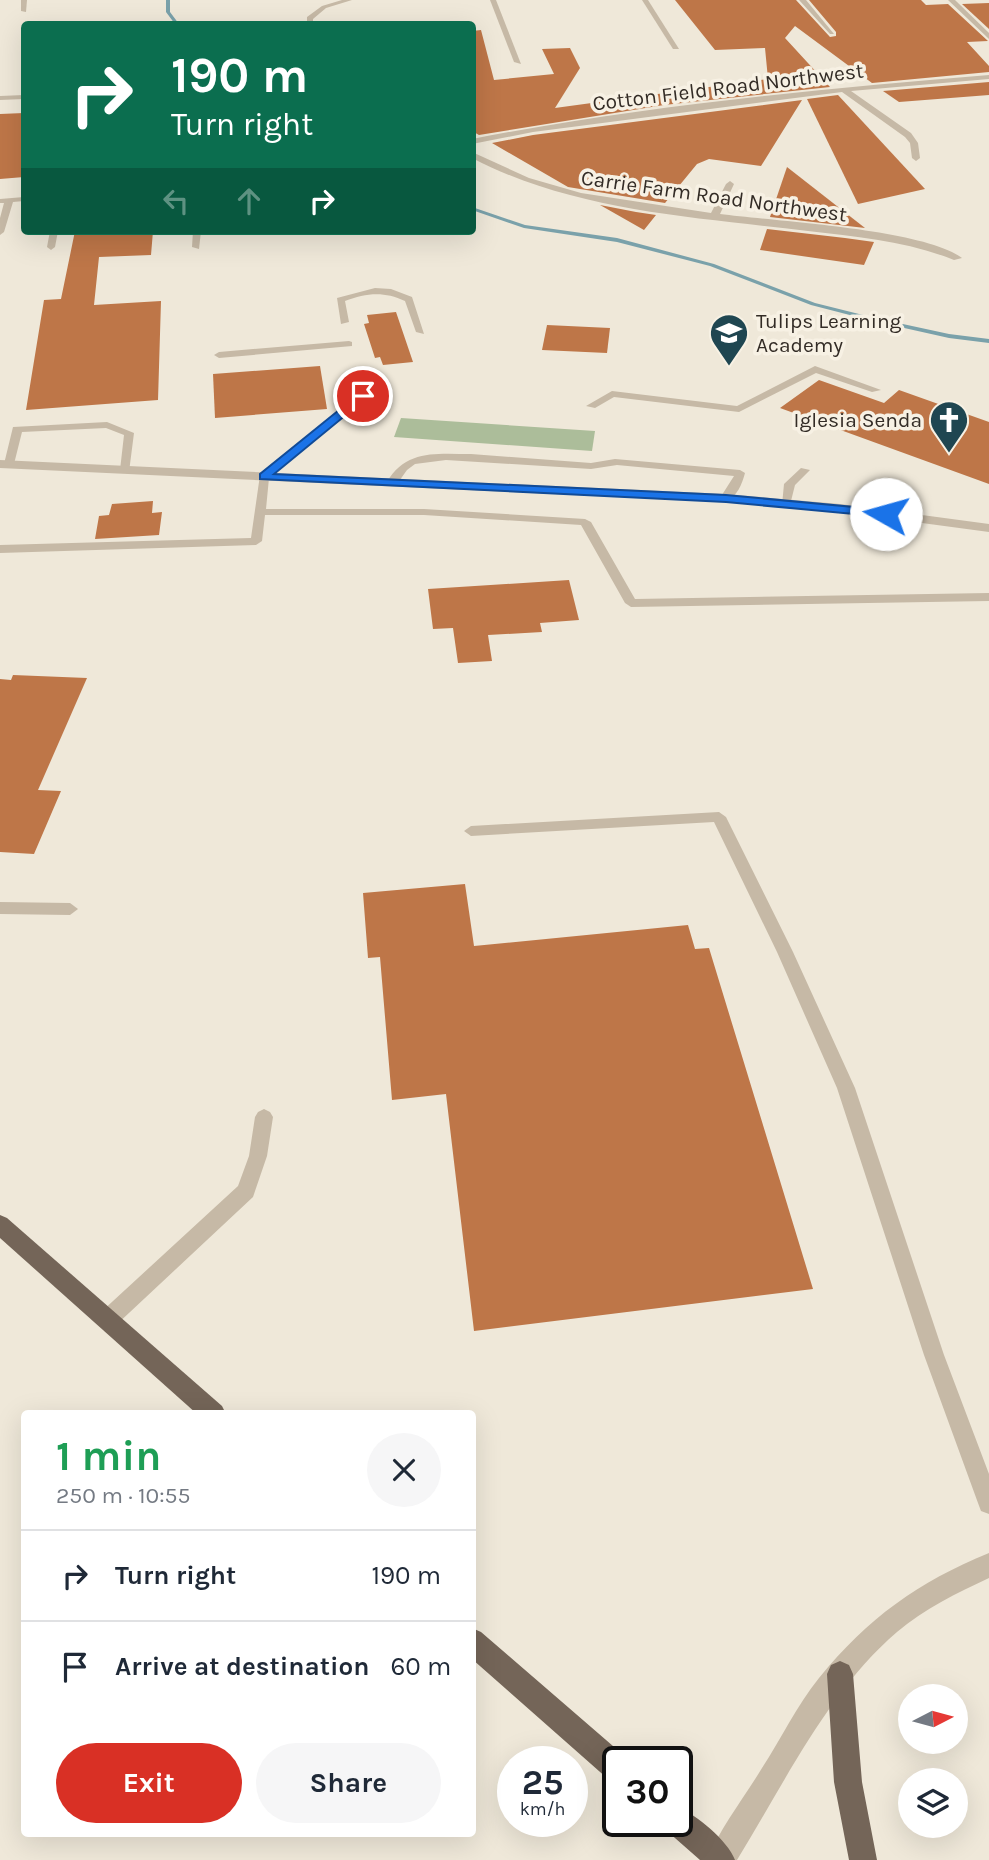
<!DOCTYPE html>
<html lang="en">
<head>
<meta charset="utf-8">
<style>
  body { margin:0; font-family:Karla,sans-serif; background:#f6f6f7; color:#1f2937; height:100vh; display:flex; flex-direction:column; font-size:26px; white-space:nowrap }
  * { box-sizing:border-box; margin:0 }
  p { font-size:23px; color:#747a83 }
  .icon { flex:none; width:38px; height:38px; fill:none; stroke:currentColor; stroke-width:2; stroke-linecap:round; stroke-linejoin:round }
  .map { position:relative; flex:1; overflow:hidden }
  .side { position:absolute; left:21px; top:1410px; width:455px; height:427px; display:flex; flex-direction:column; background:#fff; border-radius:7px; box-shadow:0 7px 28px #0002 }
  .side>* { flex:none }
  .banner { position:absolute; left:21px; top:21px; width:455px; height:214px; border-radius:7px; box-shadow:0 7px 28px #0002; background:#0b6e4f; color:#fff; overflow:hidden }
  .needle { width:46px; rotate:84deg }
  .buttons { position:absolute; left:898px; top:1684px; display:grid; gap:14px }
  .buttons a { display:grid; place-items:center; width:70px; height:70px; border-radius:50%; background:#fff; box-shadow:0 7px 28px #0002; font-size:35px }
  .speed { position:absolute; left:497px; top:1746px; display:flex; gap:14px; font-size:35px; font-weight:700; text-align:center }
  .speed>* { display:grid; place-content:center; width:91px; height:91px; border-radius:50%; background:#fff; box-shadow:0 7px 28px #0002; line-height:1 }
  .speed small { font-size:18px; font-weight:400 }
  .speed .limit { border:4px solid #111; border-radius:10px; background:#fff; color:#111 }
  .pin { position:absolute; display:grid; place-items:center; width:60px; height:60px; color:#fff; margin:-30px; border:4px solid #fff; border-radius:50%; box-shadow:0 2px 7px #0007 }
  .me { position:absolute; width:77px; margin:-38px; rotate:277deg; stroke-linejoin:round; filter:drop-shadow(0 0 5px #0008) }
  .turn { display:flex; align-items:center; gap:24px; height:147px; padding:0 35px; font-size:32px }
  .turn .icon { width:91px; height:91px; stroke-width:2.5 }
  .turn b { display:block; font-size:49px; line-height:60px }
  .lanes { display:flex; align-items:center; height:66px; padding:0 35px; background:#0003; justify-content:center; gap:35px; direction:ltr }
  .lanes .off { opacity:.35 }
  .round { display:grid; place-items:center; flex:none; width:74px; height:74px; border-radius:37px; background:#f6f6f7 }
  .overview { display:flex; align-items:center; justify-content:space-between; height:119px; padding:0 35px }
  h1 { font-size:42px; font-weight:700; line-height:52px; color:#1e9e55 }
  .button { display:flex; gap:14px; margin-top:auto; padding:14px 35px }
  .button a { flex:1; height:80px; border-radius:42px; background:#d93025; color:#fff; font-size:28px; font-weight:700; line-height:80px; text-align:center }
  .button a+a { background:#f6f6f7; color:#1f2937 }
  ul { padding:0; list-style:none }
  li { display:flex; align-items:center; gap:21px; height:91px; padding:0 35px; border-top:2px solid #e0e1e3 }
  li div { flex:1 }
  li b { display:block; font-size:26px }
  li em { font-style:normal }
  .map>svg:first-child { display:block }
  .green { fill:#acbd9a }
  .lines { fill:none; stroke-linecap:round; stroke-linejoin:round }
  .stream { fill:#7aa1aa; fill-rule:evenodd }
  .building { fill:#be7648 }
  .service { fill:#c6b9a6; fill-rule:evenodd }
  .minor { fill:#c6b9a6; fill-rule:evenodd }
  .tertiary { fill:#c6b9a6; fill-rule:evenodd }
  .primary { fill:#746558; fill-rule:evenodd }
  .route { fill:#1a73e8; stroke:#114b97; stroke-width:2 }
  .labels { text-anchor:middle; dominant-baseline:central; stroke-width:7; stroke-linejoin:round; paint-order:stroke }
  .far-street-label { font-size:21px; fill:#332c26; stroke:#f7f1e4 }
  .far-poi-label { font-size:21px; fill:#332c26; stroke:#f7f1e4; text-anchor:start }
</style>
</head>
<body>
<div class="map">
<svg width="989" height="1860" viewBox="0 0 989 1860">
  <rect width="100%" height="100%" fill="#efe8d9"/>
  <polygon class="green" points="401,418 595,431 592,451 394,437"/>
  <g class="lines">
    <g class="stream">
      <polygon points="166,0 170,0 170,12 179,24 175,24 166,12"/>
      <polygon points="472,207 525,225 617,238 714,264 815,303 875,318 949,334 989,339 989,343 949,338 873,321 811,305 710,266 617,242 524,228 472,210"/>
    </g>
  </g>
  <g class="building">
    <polygon points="675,0 796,0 830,37 836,36 836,32 809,0 921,0 926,5 948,4 988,41 967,42 989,66 989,72 872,83 795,26 785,38 830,87 664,105 479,135 472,131 472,31 481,30 494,80 554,74 542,49 570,48 580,68 555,108 768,79 765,48 715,50"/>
    <polygon points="989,3 989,29 962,4"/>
    <polygon points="989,82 989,95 899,102 883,91"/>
    <polygon points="838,95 925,189 858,204 807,99"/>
    <polygon points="802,100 761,166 709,159 697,164 665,203 568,187 492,143 533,135"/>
    <polygon points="24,113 24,177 0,179 0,114"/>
    <polygon points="787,167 865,228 770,217"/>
    <polygon points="600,205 636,212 656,215 644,230"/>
    <polygon points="767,229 845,238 874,242 864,265 760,250"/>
    <polygon points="75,231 153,231 151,255 99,257 94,305 161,301 158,400 26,410 44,300 61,299"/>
    <polygon points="396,312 413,362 383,365 380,357 375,358 364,324 369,323 367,315"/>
    <polygon points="547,325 610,328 607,353 542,350"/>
    <polygon points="320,366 327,409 215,418 213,374"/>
    <polygon points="819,380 884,403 899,390 989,422 989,484 780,408"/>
    <polygon points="153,501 152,513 162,512 159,535 95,539 99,516 109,515 112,504"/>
    <polygon points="569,580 579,620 540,623 542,632 488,635 492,661 458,663 453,628 433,629 428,589"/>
    <polygon points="13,675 87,678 38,790 61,791 34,854 0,852 0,679 11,680"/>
    <polygon points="465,884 474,946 688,925 695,949 709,948 813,1289 474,1331 446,1094 392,1100 380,957 368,958 363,893"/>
  </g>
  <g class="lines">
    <g class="service">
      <polygon points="24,95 24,99 0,100 0,96"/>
      <polygon points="24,197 24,201 13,202 4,232 0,235 0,218 4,203 0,203 0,199"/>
      <polygon points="50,231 58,231 55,247 51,250 47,247"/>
      <polygon points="193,231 201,231 199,249 192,247"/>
      <path d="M 375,288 L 391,289 L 412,297 L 424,334 L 416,332 L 405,301 C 384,291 366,293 345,301 L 349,322 L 341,324 L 337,298 Z"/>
      <polygon points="349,341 352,342 352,346 219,358 214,355 219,352"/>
      <polygon points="815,366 881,390 872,392 816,373 739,412 614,397 595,408 586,406 612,391 737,406"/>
      <polygon points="363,393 367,394 367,398 269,478 266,509 424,509 585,519 591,522 635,599 989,593 989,601 631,607 625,603 581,525 424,515 265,515 262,541 256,545 0,553 0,545 251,538 260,475"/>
      <polygon points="107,422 134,433 129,472 120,470 124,435 106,428 22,432 14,464 9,467 4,464 13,427"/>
      <path d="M 471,454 L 591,463 L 615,459 L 740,470 L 745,473 C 742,484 737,497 726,501 L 720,498 L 734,476 L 617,465 L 591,469 L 446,460 L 415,464 L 407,470 L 397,484 L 387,482 C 406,449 437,454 471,454 Z"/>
      <polygon points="801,468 810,470 795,485 790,505 782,505 784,484"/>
      <polygon points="719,812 726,817 793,952 855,1088 944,1355 989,1474 989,1514 981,1511 978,1503 924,1355 837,1088 777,952 714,822 471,836 464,831 471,826"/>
      <polygon points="0,902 70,903 78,909 70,915 0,914"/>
      <polygon points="264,1109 270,1112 273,1117 267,1156 253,1197 114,1327 107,1330 100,1327 97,1320 100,1313 238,1186 249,1156 255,1117 258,1112"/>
    </g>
    <g class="minor">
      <polygon points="21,0 27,0 26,12 21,11"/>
      <polygon points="342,0 352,0 326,8 313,19 313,24 307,24 307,17 322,6"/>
      <polygon points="490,0 496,0 521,64 514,62"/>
      <polygon points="642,0 648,0 679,49 673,49"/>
      <polygon points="799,0 806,0 834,34 830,34"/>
      <polygon points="948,0 955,0 989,33 989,39"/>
      <path d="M 989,75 L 989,79 L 851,91 L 911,133 L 918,143 L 920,158 L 916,161 L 912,158 L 910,143 L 905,137 L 842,92 L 533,132 L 472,144 L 472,139 C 641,106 818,89 989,75 Z"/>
      <path d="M 472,152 L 529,178 L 581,193 L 711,213 L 726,184 L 730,181 L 734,184 L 720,214 C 773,221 924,229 962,258 L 954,260 C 907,241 858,237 808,231 C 695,217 576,212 472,158 Z"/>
      <polygon points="0,460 726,494 840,504 989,524 989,532 840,512 726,502 0,468"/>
    </g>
    <path class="tertiary" d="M 989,1553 L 989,1578 C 957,1593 924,1609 897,1632 C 828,1691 784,1784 737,1860 L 707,1860 C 720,1828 744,1798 762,1768 C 781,1739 797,1705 819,1678 C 868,1618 918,1582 989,1553 Z"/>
    <g class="primary">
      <polygon points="0,1215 7,1218 222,1406 226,1414 197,1414 0,1238"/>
      <polygon points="472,1628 481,1632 628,1759 629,1762 618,1762 618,1783 608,1779 472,1659"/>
      <polygon points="840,1661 849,1665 853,1674 862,1782 877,1860 849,1860 834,1782 827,1674 831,1665"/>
      <path d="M 677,1807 C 697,1815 727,1840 735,1860 L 700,1860 L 667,1831 L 663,1822 L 677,1822 Z"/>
    </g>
  </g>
  <polygon class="route" points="360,393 369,396 274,474 726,495 886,510 891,514 886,517 726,502 260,479 260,474"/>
  <defs>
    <g id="school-pin" transform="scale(2.0125)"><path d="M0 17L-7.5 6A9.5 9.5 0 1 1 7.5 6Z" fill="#1f4651" stroke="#f7f1e4"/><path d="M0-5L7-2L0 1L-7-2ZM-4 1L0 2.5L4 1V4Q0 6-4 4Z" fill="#fff"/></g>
    <g id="church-pin" transform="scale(2.0125)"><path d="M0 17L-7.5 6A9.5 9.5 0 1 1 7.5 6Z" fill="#1f4651" stroke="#f7f1e4"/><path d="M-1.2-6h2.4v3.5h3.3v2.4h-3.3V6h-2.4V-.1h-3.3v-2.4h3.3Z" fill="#fff"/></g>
  </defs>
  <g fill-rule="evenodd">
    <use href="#school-pin" x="729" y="333"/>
    <use href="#church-pin" x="949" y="420"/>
  </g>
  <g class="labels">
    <g class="far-street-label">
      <text transform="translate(728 87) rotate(-7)">Cotton Field Road Northwest</text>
      <text transform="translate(714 196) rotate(8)">Carrie Farm Road Northwest</text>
    </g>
    <g class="far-poi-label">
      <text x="756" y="321">Tulips Learning<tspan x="756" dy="24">Academy</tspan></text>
      <text x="922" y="420" text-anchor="end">Iglesia Senda</text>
    </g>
  </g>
</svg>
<div class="buttons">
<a><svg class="needle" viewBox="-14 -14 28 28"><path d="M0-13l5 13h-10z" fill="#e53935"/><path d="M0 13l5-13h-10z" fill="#747a83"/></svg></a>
<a><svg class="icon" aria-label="layers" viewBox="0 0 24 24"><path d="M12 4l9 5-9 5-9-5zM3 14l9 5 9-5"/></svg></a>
</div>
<div class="speed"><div>25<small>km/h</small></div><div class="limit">30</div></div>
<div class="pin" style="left:363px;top:396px;background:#d93025"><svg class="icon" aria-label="arrive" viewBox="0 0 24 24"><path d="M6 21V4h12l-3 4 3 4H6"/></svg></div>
<svg class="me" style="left:886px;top:514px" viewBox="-20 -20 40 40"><circle r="19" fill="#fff"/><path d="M0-13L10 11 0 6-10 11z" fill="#1a73e8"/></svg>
<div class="banner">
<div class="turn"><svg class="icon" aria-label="right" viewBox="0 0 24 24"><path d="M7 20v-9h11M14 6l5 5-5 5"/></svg><div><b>190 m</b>Turn right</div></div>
<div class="lanes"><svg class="icon off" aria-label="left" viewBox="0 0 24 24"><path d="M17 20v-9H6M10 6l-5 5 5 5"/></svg><svg class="icon off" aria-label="ahead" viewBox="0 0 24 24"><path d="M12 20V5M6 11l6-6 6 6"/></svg><svg class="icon" aria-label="right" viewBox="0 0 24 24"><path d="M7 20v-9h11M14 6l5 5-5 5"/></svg></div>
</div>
<section class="side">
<div class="overview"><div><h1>1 min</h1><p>250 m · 10:55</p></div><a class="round"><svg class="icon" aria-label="close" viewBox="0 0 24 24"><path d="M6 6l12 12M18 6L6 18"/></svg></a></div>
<ul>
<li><svg class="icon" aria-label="right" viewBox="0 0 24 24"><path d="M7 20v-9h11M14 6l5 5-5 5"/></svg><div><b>Turn right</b></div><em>190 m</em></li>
<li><svg class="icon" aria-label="arrive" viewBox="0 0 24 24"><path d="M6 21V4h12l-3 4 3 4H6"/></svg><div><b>Arrive at destination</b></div><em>60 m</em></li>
</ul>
<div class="button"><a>Exit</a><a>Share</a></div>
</section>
</div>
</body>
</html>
